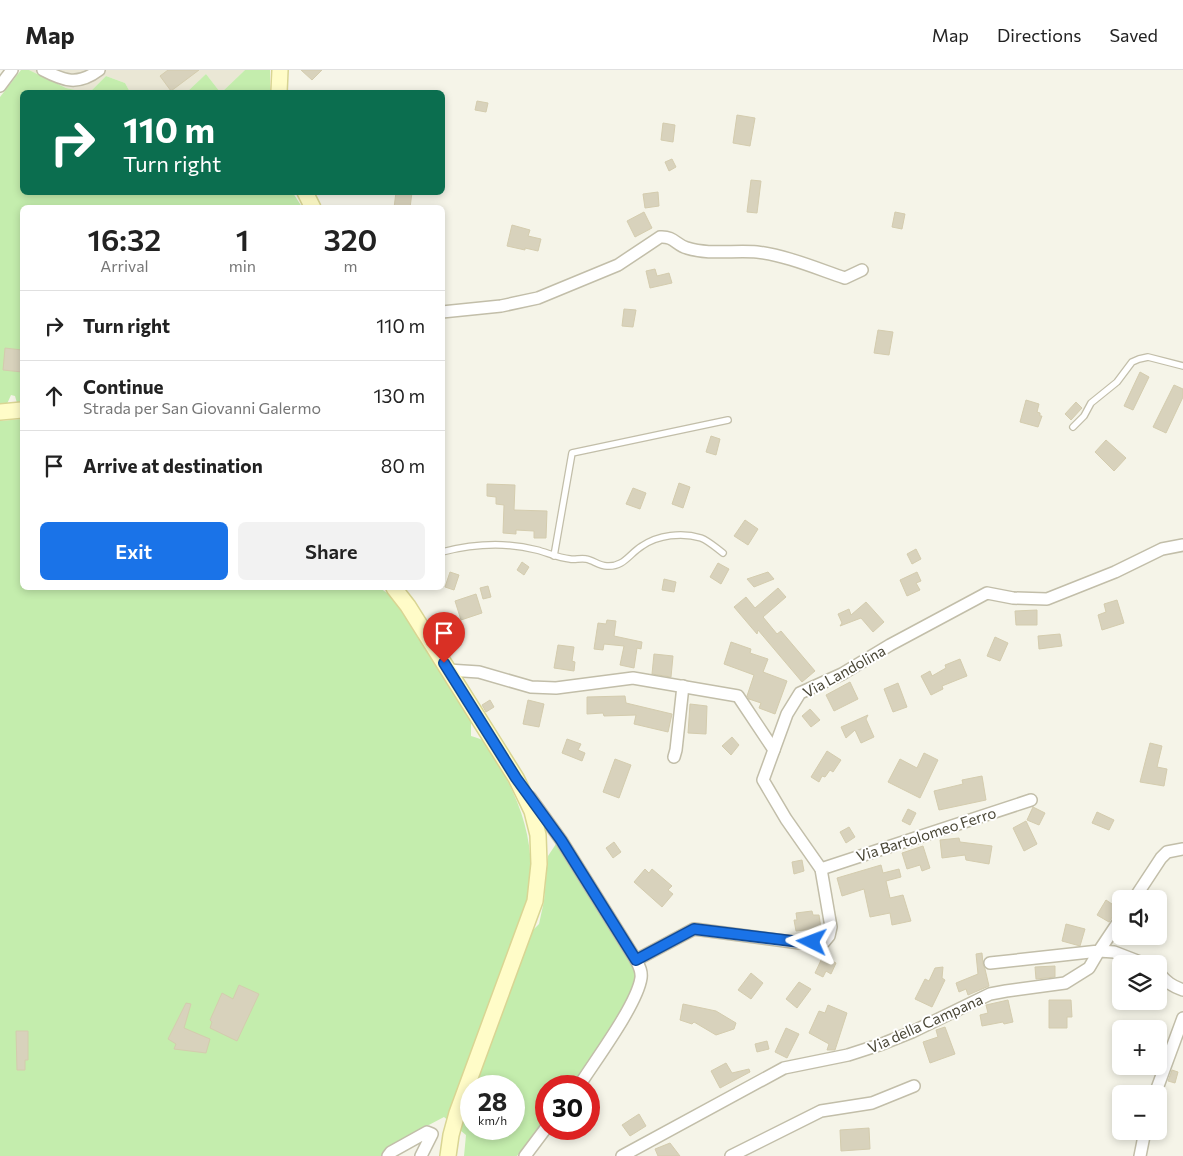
<!DOCTYPE html>
<html lang="en">
<head>
<meta charset="utf-8">
<style>
  body { margin:0; font-family:Commissioner,sans-serif; background:#f2f2f2; color:#222; height:100vh; display:flex; flex-direction:column; font-size:19px; white-space:nowrap }
  * { box-sizing:border-box; margin:0 }
  p { font-size:16px; color:#767676 }
  .icon { flex:none; width:28px; height:28px; fill:none; stroke:currentColor; stroke-width:2; stroke-linecap:round; stroke-linejoin:round }
  .map { position:relative; flex:1; overflow:hidden }
  .side { position:absolute; left:20px; top:135px; width:425px; height:385px; display:flex; flex-direction:column; background:#fff; border-radius:8px; box-shadow:0 2px 8px #0003 }
  .side>* { flex:none }
  .banner { position:absolute; left:20px; top:20px; width:425px; height:105px; border-radius:8px; box-shadow:0 2px 8px #0003; background:#0b6e4f; color:#fff; overflow:hidden }
  .fabs { position:absolute; left:1112px; top:820px; display:grid; gap:10px }
  .fabs a { display:grid; place-items:center; width:55px; height:55px; border-radius:8px; background:#fff; box-shadow:0 2px 8px #0003; font-size:25px }
  .speed { position:absolute; left:460px; top:1005px; display:flex; gap:10px; font-size:25px; font-weight:700; text-align:center }
  .speed>* { display:grid; place-content:center; width:65px; height:65px; border-radius:50%; background:#fff; box-shadow:0 2px 8px #0003; line-height:1 }
  .speed small { font-size:12px; font-weight:400 }
  .speed .limit { border:8px solid #d22; background:#fff; color:#111 }
  .pin { position:absolute; display:grid; place-items:center; width:42px; height:42px; color:#fff; margin:-51px -21px; border-radius:50% 50% 50% 0; rotate:-45deg; box-shadow:0 0 5px #0007 }
  .pin .icon { rotate:45deg }
  .me { position:absolute; width:55px; margin:-28px; rotate:273deg; stroke-linejoin:round; filter:drop-shadow(0 0 4px #0008) }
  .turn { display:flex; align-items:center; gap:18px; height:105px; padding:0 20px; font-size:22px }
  .turn .icon { width:65px; height:65px; stroke-width:2.5 }
  .turn b { display:block; font-size:35px; line-height:42px }
  .eta { display:flex; justify-content:space-evenly; align-items:center; height:85px; text-align:center }
  .eta b { font-size:30px; font-weight:600; line-height:35px }
  .button { display:flex; gap:10px; margin-top:auto; padding:10px 20px }
  .button a { flex:1; height:58px; border-radius:8px; background:#1a73e8; color:#fff; font-size:20px; font-weight:600; line-height:58px; text-align:center }
  .button a+a { background:#f2f2f2; color:#222 }
  ul { padding:0; list-style:none }
  li { display:flex; align-items:center; gap:15px; height:70px; padding:0 20px; border-top:1px solid #e0e0e0 }
  li div { flex:1 }
  li b { display:block; font-size:19px }
  li em { font-style:normal }
  header { display:flex; align-items:center; gap:30px; box-sizing:border-box; height:70px; padding:0 25px; background:#fff; border-bottom:1px solid #e0e0e0 }
  header strong { font-size:24px }
  nav { display:flex; gap:28px; margin-inline-start:auto; font-size:18px }
  .map>svg:first-child { display:block }
  .residential { fill:#eae7d5 }
  .green { fill:#c4edad; fill-rule:evenodd }
  .building { fill:#d8d2bc; stroke:#d4ccae }
  .lines { fill:none; stroke-linecap:round; stroke-linejoin:round }
  .lane-casing { stroke:#c2bea9; stroke-width:8 }
  .street-casing { stroke:#c2bea9; stroke-width:14 }
  .secondary-casing { stroke:#d9d593; stroke-width:18 }
  .lane { stroke:#fff; stroke-width:5.5 }
  .street { stroke:#fff; stroke-width:11 }
  .secondary { stroke:#fffcc8; stroke-width:15 }
  .route-casing { stroke:#114b97; stroke-width:12 }
  .route { stroke:#1a73e8; stroke-width:9 }
  .labels { text-anchor:middle; dominant-baseline:central; stroke-width:4; stroke-linejoin:round; paint-order:stroke }
  .street-label { font-size:15px; fill:#494636; stroke:#fff }
</style>
</head>
<body>
<header>
<strong>Map</strong>
<nav><a>Map</a><a>Directions</a><a>Saved</a></nav>
</header>
<div class="map">
<svg width="1183" height="1086" viewBox="0 0 1183 1086">
  <rect width="100%" height="100%" fill="#f5f4e8"/>
  <polygon class="residential" points="29,0 245,0 222,22 220,22 206,4 187,22 130,22 125,13 106,6 90,22 84,22 66,18"/>
  <g class="green">
    <polygon points="21,0 29,0 66,18 84,22 22,22 22,122 293,123 302,137 22,138 22,333 17,333 15,326 11,325 7,334 0,335 0,27"/>
    <polygon points="245,0 270,0 270,22 222,22"/>
    <polygon points="206,4 220,22 187,22"/>
    <polygon points="106,6 125,13 130,22 90,22"/>
    <path d="M 22,349 L 22,518 L 380,518 L 387,523 L 390,523 L 471,651 L 471,666 C 474,667 479,668 482,670 C 488,673 496,692 501,699 C 524,738 538,786 527,832 C 525,840 521,849 518,857 L 526,857 L 533,860 L 539,854 L 544,831 L 548,786 L 556,774 L 631,891 C 633,897 636,904 635,910 C 632,934 587,993 572,1016 L 546,1016 L 546,1049 L 517,1086 L 464,1086 L 466,1065 L 444,1047 L 425,1057 L 385,1086 L 0,1086 L 0,351 ZM 471,1016 L 514,1016 L 514,1059 L 471,1059 Z"/>
  </g>
  <g class="building">
    <polygon points="168,0 199,0 171,21 160,6"/>
    <polygon points="301,0 322,0 312,10"/>
    <polygon points="477,31 488,33 486,42 475,40"/>
    <polygon points="737,45 755,48 750,76 733,73"/>
    <polygon points="663,53 675,55 673,72 661,70"/>
    <polygon points="672,89 676,97 669,101 665,92"/>
    <polygon points="751,110 761,111 757,143 747,142"/>
    <polygon points="396,122 412,122 410,138 394,138"/>
    <polygon points="658,122 659,136 645,138 643,124"/>
    <polygon points="644,142 652,158 635,167 627,151"/>
    <polygon points="895,142 905,144 902,159 892,157"/>
    <polygon points="512,155 530,160 528,166 541,169 538,181 525,178 525,180 507,176"/>
    <polygon points="655,199 657,206 669,203 672,213 650,218 646,201"/>
    <polygon points="624,239 636,240 633,257 622,256"/>
    <polygon points="878,260 893,262 889,285 874,283"/>
    <polygon points="5,278 22,280 22,302 3,300"/>
    <polygon points="1140,302 1149,307 1133,340 1124,336"/>
    <polygon points="1174,315 1183,319 1183,327 1166,363 1153,357"/>
    <polygon points="1026,330 1039,334 1037,342 1040,343 1040,346 1042,346 1038,357 1020,352"/>
    <polygon points="1076,332 1082,338 1071,350 1065,344"/>
    <polygon points="711,366 720,369 716,385 706,382"/>
    <polygon points="1106,370 1126,388 1114,401 1095,382"/>
    <polygon points="679,413 690,417 683,438 672,434"/>
    <polygon points="487,414 515,415 514,440 547,441 546,468 534,468 534,461 516,460 516,464 503,463 504,435 496,434 496,427 487,426"/>
    <polygon points="633,418 646,423 640,439 626,434"/>
    <polygon points="745,450 758,459 748,475 734,466"/>
    <polygon points="916,479 921,489 912,494 907,484"/>
    <polygon points="522,492 529,497 524,505 517,500"/>
    <polygon points="718,493 729,499 721,514 710,507"/>
    <polygon points="450,502 459,505 454,520 445,517"/>
    <polygon points="768,502 774,509 754,517 747,509"/>
    <polygon points="917,502 921,511 916,513 920,520 907,526 900,510"/>
    <polygon points="664,509 676,512 674,522 662,520"/>
    <polygon points="488,516 491,527 483,529 480,518"/>
    <polygon points="778,518 786,527 763,547 777,564 781,561 815,601 802,612 758,560 757,564 734,537 746,527 755,538"/>
    <polygon points="476,524 482,543 461,550 455,531"/>
    <polygon points="1117,530 1124,553 1102,560 1098,545 1106,542 1104,534"/>
    <polygon points="866,532 884,552 873,562 861,548 840,556 842,553 838,544 849,539 851,545"/>
    <polygon points="1037,540 1037,555 1016,555 1015,541"/>
    <polygon points="607,550 616,551 614,566 642,572 641,579 637,578 634,598 620,595 624,576 604,574 603,580 594,579 598,553 606,554"/>
    <polygon points="1060,564 1062,576 1039,579 1038,566"/>
    <polygon points="995,567 1008,573 1000,591 987,586"/>
    <polygon points="731,572 751,579 750,583 768,589 763,602 787,611 775,644 759,638 761,633 749,629 747,626 754,605 724,594"/>
    <polygon points="558,575 574,577 572,591 575,592 574,601 554,598"/>
    <polygon points="654,584 673,586 671,607 652,604"/>
    <polygon points="960,589 967,606 942,616 943,619 931,625 921,606 930,601 932,606 946,598 945,595"/>
    <polygon points="850,612 858,629 834,641 826,625"/>
    <polygon points="898,613 907,637 893,642 884,619"/>
    <polygon points="625,626 626,633 672,644 668,662 634,654 636,645 604,646 603,643 587,644 587,627"/>
    <polygon points="490,630 494,637 486,642 482,635"/>
    <polygon points="528,630 544,634 539,657 523,654"/>
    <polygon points="690,634 707,636 706,664 688,663"/>
    <polygon points="810,639 820,650 811,657 802,646"/>
    <polygon points="868,645 866,649 874,667 861,673 855,660 846,668 841,657"/>
    <polygon points="732,667 739,675 731,685 722,676"/>
    <polygon points="567,669 581,674 578,680 585,683 582,691 562,683"/>
    <polygon points="1150,673 1162,676 1157,697 1167,699 1164,716 1140,712"/>
    <polygon points="827,681 841,690 833,702 830,700 825,707 822,706 819,712 811,707"/>
    <polygon points="924,683 938,690 920,728 888,712 900,689 917,698"/>
    <polygon points="615,689 631,695 619,728 603,722"/>
    <polygon points="982,706 986,730 939,740 934,721 963,714 962,710"/>
    <polygon points="1033,737 1045,743 1039,755 1027,750"/>
    <polygon points="908,739 916,743 910,755 902,751"/>
    <polygon points="1097,742 1114,750 1109,760 1092,753"/>
    <polygon points="1026,751 1037,774 1024,781 1013,758"/>
    <polygon points="849,757 855,767 846,773 840,762"/>
    <polygon points="959,768 960,772 992,776 989,794 966,790 965,785 942,788 940,770"/>
    <polygon points="614,772 621,782 613,788 606,778"/>
    <polygon points="923,776 930,798 922,801 920,795 907,799 902,783"/>
    <polygon points="802,790 804,801 794,804 792,792"/>
    <polygon points="881,795 883,803 899,799 901,807 886,811 890,828 903,825 911,851 892,855 890,843 870,847 864,819 842,826 837,808"/>
    <polygon points="645,799 649,803 652,799 672,816 668,820 673,824 662,837 634,812"/>
    <polygon points="1106,830 1118,838 1109,852 1097,845"/>
    <polygon points="812,841 813,845 819,845 821,858 796,861 794,850 797,850 796,843"/>
    <polygon points="1066,854 1085,859 1080,876 1062,871"/>
    <polygon points="982,883 983,894 985,899 989,916 968,925 966,919 959,922 956,913 978,904 976,884"/>
    <polygon points="823,886 836,893 831,904 826,901 823,907 815,903"/>
    <polygon points="1055,896 1055,907 1036,909 1035,897"/>
    <polygon points="943,897 942,908 945,910 932,937 915,929 925,909 929,911 935,898"/>
    <polygon points="751,903 763,913 751,929 738,920"/>
    <polygon points="799,912 811,919 797,938 786,929"/>
    <polygon points="239,915 259,924 237,971 210,958 212,952 210,950 222,923 233,929"/>
    <polygon points="1008,930 1013,952 1004,954 1003,952 982,956 980,945 988,943 986,935"/>
    <polygon points="1049,930 1071,930 1072,947 1067,947 1067,958 1049,958"/>
    <polygon points="186,933 191,934 184,958 210,969 206,983 174,979 176,974 168,969"/>
    <polygon points="683,934 716,941 736,953 734,959 716,965 694,952 692,954 680,950"/>
    <polygon points="828,935 847,943 835,980 827,980 829,974 809,963 819,941 825,943"/>
    <polygon points="945,957 955,984 930,993 923,972 938,967 936,960"/>
    <polygon points="786,958 799,964 787,988 775,982"/>
    <polygon points="16,961 28,961 28,990 25,990 25,1000 17,1000"/>
    <polygon points="767,971 769,979 757,982 755,974"/>
    <polygon points="726,993 732,1003 749,999 750,1002 720,1018 711,1001"/>
    <polygon points="1172,1000 1178,1002 1175,1013 1168,1011"/>
    <polygon points="639,1044 646,1056 630,1066 622,1055"/>
    <polygon points="869,1058 870,1079 841,1081 840,1060"/>
    <polygon points="670,1073 680,1086 658,1086 655,1079"/>
  </g>
  <g class="lines">
    <g class="lane-casing">
      <g id="lane">
        <polyline points="1073,357 1084,346 1091,333 1117,312 1132,292 1139,289 1148,287 1183,296"/>
        <path d="M 442,482 C 473,474 506,472 537,480 C 548,483 559,488 570,489 C 575,490 580,488 586,489 C 593,490 599,496 607,496 C 624,497 629,484 642,476 C 658,465 682,462 701,468 C 709,471 716,478 723,483"/>
        <polyline points="554,486 572,383 728,350"/>
      </g>
    </g>
    <g class="street-casing">
      <g id="street">
        <path d="M 43,0 C 64,11 78,16 99,0"/>
        <polyline points="0,16 12,0"/>
        <path d="M 442,242 L 501,236 L 538,228 L 618,195 L 660,167 C 674,166 676,175 687,178 C 709,185 734,180 757,182 C 785,185 818,199 845,208 L 862,200"/>
        <polyline points="448,600 479,602 531,617 556,618 633,608 738,626 774,680"/>
        <polyline points="674,687 676,680 683,616"/>
        <path d="M 530,727 L 561,770 L 636,890 C 639,896 642,901 641,908 C 637,935 594,992 579,1016"/>
        <polyline points="821,799 1031,730"/>
        <polyline points="1134,829 1161,788 1167,782 1183,779"/>
        <polyline points="636,890 694,859 800,873 824,872 829,866 831,857 821,799 786,749 763,710 787,644 800,623 842,604 890,575 987,523 1013,528 1047,529 1115,502 1162,479 1183,475"/>
        <polyline points="990,893 1099,881 1121,848"/>
        <path d="M 1159,903 C 1166,912 1172,916 1183,920"/>
        <polyline points="1155,1024 1183,948"/>
        <polyline points="388,1086 391,1082 427,1062 432,1064 421,1086"/>
        <polyline points="525,1086 546,1058"/>
        <polyline points="622,1086 784,998 848,985 882,974 912,962 990,924 1006,921 1065,913 1089,898 1099,881 1114,882 1145,894"/>
        <polyline points="731,1086 821,1041 872,1033 914,1016"/>
        <polyline points="1140,1086 1145,1061"/>
      </g>
    </g>
    <g class="secondary-casing">
      <g id="secondary">
        <polyline points="279,22 280,0"/>
        <polyline points="305,122 313,138"/>
        <polyline points="0,342 22,340"/>
        <polyline points="394,518 408,536 516,708 532,741 538,765 539,794 535,831 457,1043 451,1065 448,1086"/>
      </g>
    </g>
    <use href="#lane" class="lane"/>
    <use href="#street" class="street"/>
    <use href="#secondary" class="secondary"/>
  </g>
  <g class="lines">
    <g class="route-casing">
      <polyline id="route" points="444,593 516,708 561,770 636,890 694,859 800,872 812,872"/>
    </g>
    <use href="#route" class="route"/>
  </g>
  <g class="labels">
    <g class="street-label">
      <text transform="translate(844 601) rotate(-29)">Via Landolina</text>
      <text transform="translate(926 764) rotate(-18)">Via Bartolomeo Ferro</text>
      <text transform="translate(925 953) rotate(-24)">Via della Campana</text>
    </g>
  </g>
</svg>
<div class="fabs">
<a><svg class="icon" aria-label="sound" viewBox="0 0 24 24"><path d="M4 9h4l5-4v14l-5-4H4zM17 9q2 3 0 6"/></svg></a>
<a><svg class="icon" aria-label="layers" viewBox="0 0 24 24"><path d="M12 4l9 5-9 5-9-5zM3 14l9 5 9-5"/></svg></a>
<a>+</a>
<a>−</a>
</div>
<div class="speed"><div>28<small>km/h</small></div><div class="limit">30</div></div>
<div class="pin" style="left:444px;top:593px;background:#d93025"><svg class="icon" aria-label="arrive" viewBox="0 0 24 24"><path d="M6 21V4h12l-3 4 3 4H6"/></svg></div>
<svg class="me" style="left:812px;top:872px" viewBox="-20 -20 40 40"><path d="M0-17L14 15 0 8-14 15z" fill="#1a73e8" stroke="#fff" stroke-width="4"/></svg>
<div class="banner">
<div class="turn"><svg class="icon" aria-label="right" viewBox="0 0 24 24"><path d="M7 20v-9h11M14 6l5 5-5 5"/></svg><div><b>110 m</b>Turn right</div></div>
</div>
<section class="side">
<div class="eta">
<div><b>16:32</b><p>Arrival</p></div>
<div><b>1</b><p>min</p></div>
<div><b>320</b><p>m</p></div>
</div>
<ul>
<li><svg class="icon" aria-label="right" viewBox="0 0 24 24"><path d="M7 20v-9h11M14 6l5 5-5 5"/></svg><div><b>Turn right</b></div><em>110 m</em></li>
<li><svg class="icon" aria-label="ahead" viewBox="0 0 24 24"><path d="M12 20V5M6 11l6-6 6 6"/></svg><div><b>Continue</b><p>Strada per San Giovanni Galermo</p></div><em>130 m</em></li>
<li><svg class="icon" aria-label="arrive" viewBox="0 0 24 24"><path d="M6 21V4h12l-3 4 3 4H6"/></svg><div><b>Arrive at destination</b></div><em>80 m</em></li>
</ul>
<div class="button"><a>Exit</a><a>Share</a></div>
</section>
</div>
</body>
</html>
